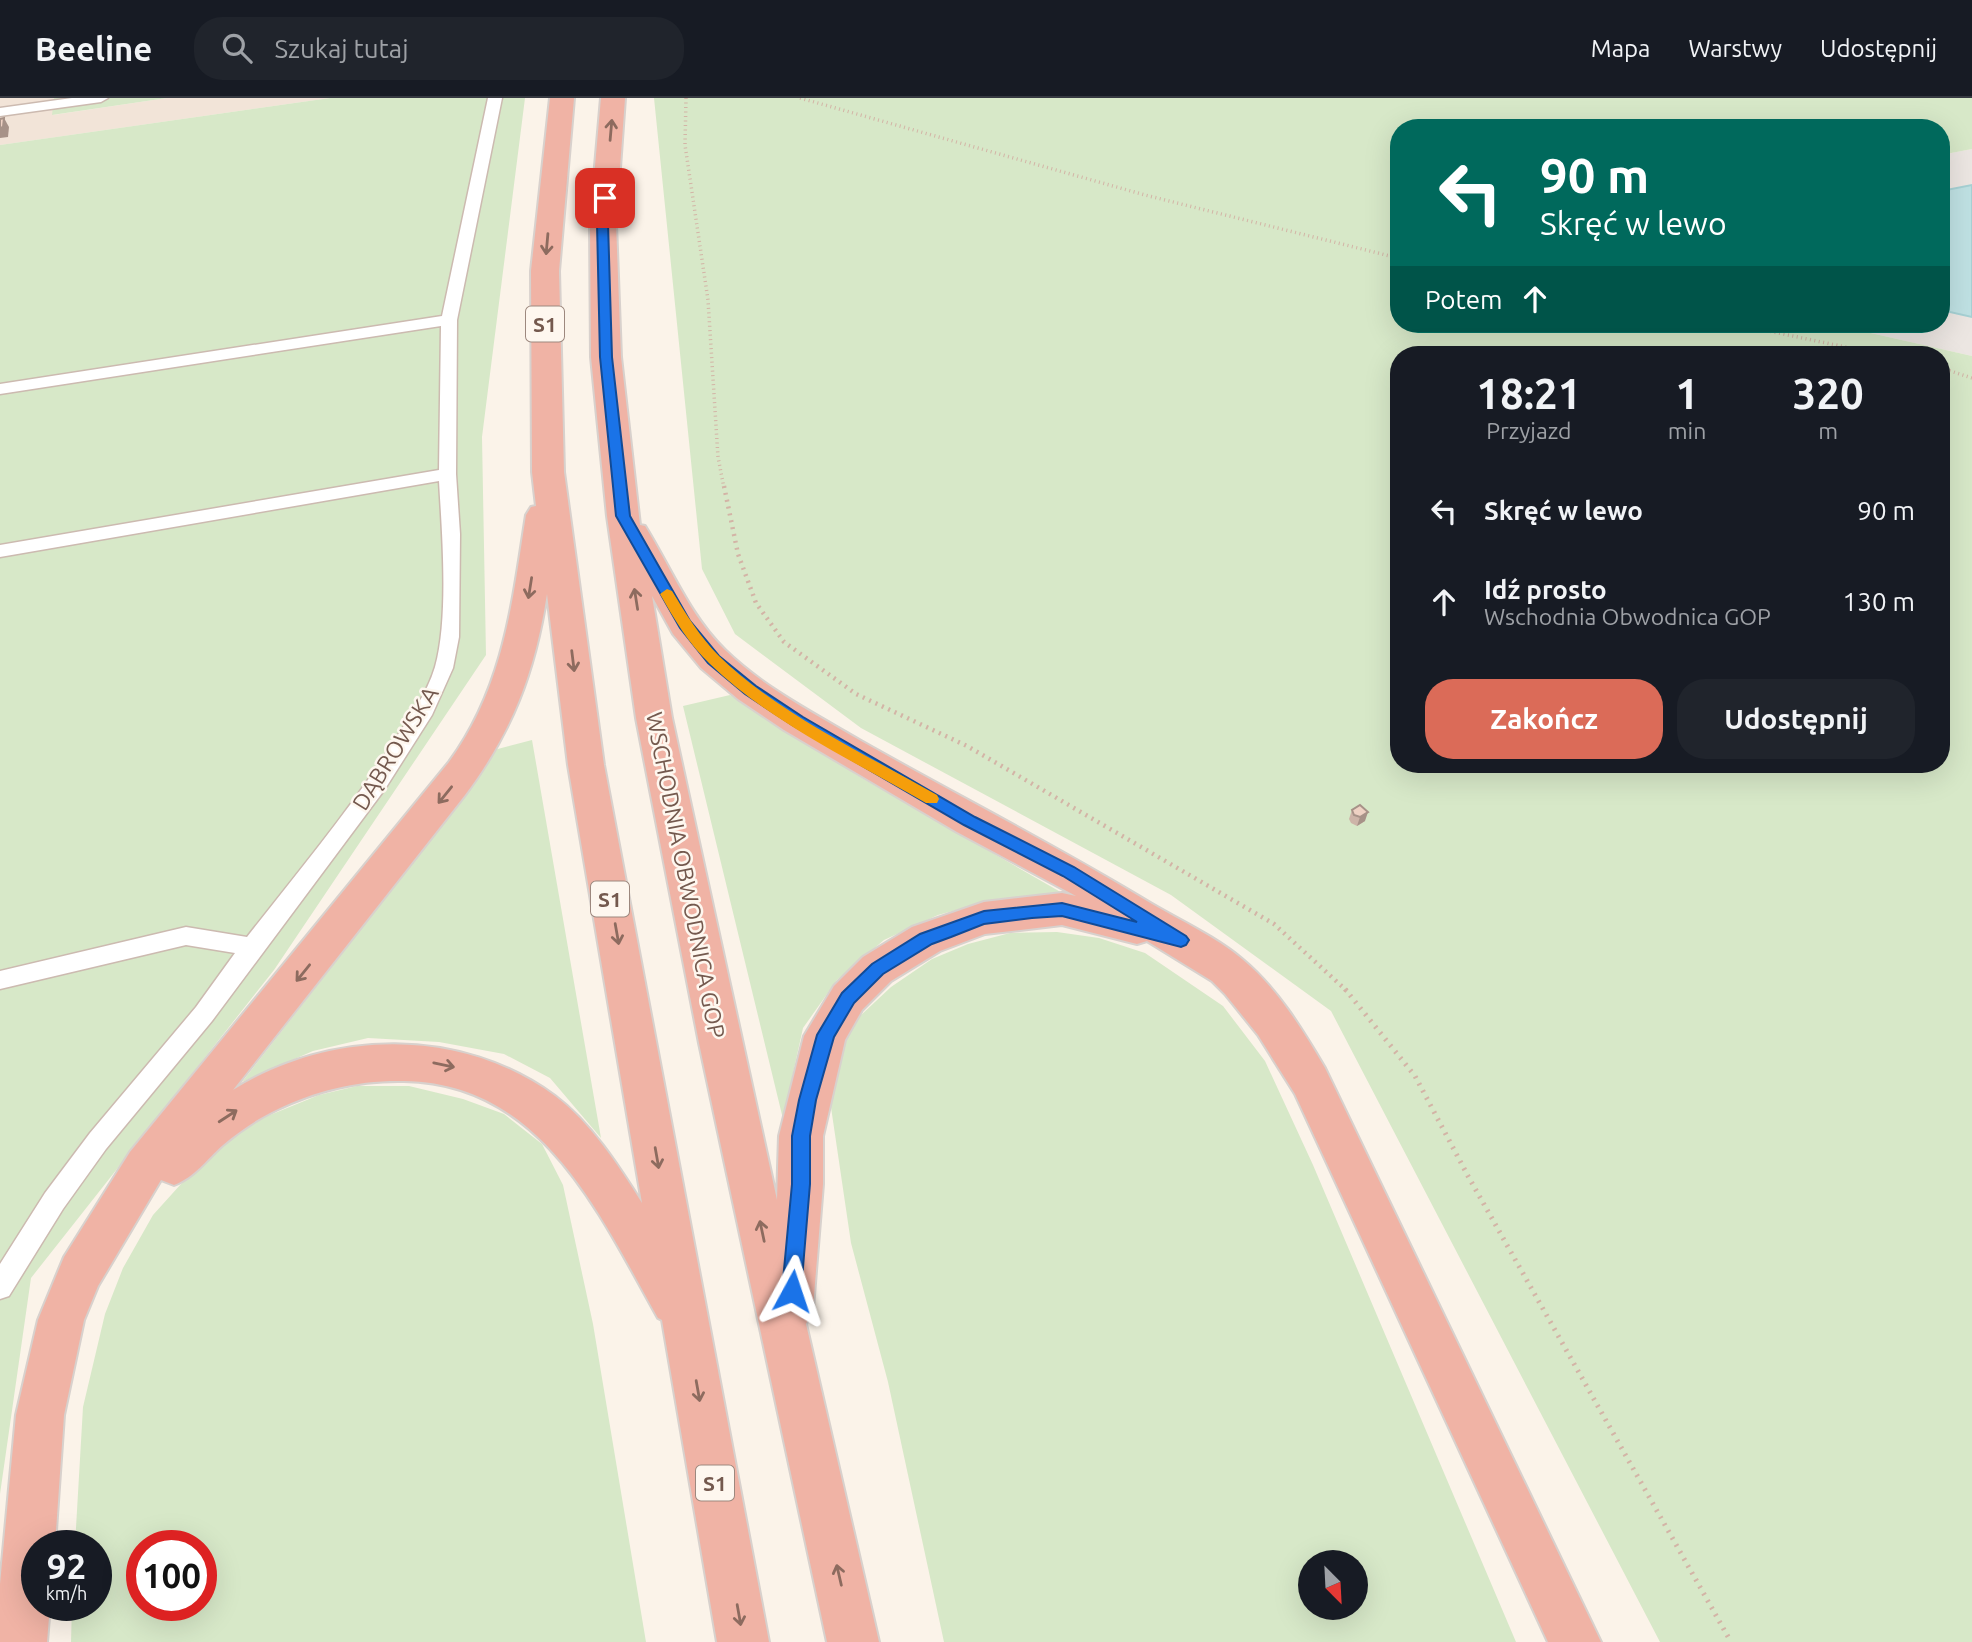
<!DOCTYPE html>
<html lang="pl">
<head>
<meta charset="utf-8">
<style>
  body { margin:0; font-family:Ubuntu,sans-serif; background:#20242c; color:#f1f3f6; height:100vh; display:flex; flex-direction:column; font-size:26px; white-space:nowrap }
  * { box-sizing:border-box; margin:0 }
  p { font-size:23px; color:#9ea1a6 }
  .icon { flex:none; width:38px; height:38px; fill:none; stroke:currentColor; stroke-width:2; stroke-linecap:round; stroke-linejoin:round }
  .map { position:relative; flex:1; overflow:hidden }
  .sheet { position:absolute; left:1390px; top:248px; width:560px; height:427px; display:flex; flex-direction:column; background:#171b24; border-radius:28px; box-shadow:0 7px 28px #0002 }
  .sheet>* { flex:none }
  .hud { position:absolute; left:1390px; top:21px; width:560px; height:214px; border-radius:28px; box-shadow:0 7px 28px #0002; background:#00695c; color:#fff; overflow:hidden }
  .needle { width:46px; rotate:156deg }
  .controls { position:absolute; left:1298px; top:1452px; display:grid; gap:14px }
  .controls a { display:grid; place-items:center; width:70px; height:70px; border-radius:50%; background:#171b24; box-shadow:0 7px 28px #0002; font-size:35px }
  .speed { position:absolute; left:21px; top:1432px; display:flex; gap:14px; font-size:35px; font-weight:700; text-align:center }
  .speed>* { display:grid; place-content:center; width:91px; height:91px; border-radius:50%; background:#171b24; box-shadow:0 7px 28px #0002; line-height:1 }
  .speed small { font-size:18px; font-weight:400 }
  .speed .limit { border:10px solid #d22; background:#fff; color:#111 }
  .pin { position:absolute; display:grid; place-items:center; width:60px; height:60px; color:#fff; margin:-30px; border-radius:14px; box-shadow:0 4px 10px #0006 }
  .me { position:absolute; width:77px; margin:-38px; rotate:5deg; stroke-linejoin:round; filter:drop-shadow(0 0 5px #0008) }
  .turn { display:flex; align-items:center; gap:24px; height:147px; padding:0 35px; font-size:32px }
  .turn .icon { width:91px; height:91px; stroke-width:2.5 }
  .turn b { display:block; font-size:49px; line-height:60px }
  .then { display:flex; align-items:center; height:66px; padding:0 35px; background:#0003; gap:14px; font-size:26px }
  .eta { display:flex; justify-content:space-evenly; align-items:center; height:119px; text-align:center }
  .eta b { font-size:42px; font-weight:700; line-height:49px }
  .cta { display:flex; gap:14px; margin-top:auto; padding:14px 35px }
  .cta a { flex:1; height:80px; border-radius:28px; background:#db6b58; color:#fff; font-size:28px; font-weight:700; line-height:80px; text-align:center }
  .cta a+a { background:#20242c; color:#f1f3f6 }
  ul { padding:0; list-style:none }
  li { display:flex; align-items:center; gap:21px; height:91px; padding:0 35px }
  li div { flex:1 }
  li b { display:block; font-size:26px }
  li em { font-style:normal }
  header { display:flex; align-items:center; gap:42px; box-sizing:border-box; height:98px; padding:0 35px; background:#171b24; border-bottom:2px solid #363941 }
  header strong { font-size:33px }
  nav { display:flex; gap:38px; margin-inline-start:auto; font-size:24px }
  .search { width:490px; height:63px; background:#20242c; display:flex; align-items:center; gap:18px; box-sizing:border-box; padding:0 24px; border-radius:28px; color:#9ea1a6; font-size:26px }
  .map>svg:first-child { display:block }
  .residential { fill:#f2e4d8 }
  .industrial { fill:#ece6e2 }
  .green { fill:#d7e8c8; fill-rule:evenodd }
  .water { fill:#bfe1e3; stroke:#a6d1d4; stroke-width:2 }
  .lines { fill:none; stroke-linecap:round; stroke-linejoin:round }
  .service-casing { stroke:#ccbab0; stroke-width:3 }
  .motorway-casing { stroke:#d8d1cd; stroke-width:4 }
  .path-far2 { stroke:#d3b4a6; stroke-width:3.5; stroke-dasharray:1 3.5; stroke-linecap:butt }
  .path-far1 { stroke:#d3b4a6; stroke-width:4.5; stroke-dasharray:2 5; stroke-linecap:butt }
  .path { stroke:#d3b4a6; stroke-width:5; stroke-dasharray:2 6; stroke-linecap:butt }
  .service { fill:#fff; fill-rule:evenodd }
  .motorway { fill:#f0b3a5; fill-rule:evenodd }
  .wall { fill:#cdb4a8 }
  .shaded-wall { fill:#a79288 }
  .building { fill:#eed1c3; stroke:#a79288; stroke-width:2 }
  .oneway { stroke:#8d6b5f }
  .route { fill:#1a73e8; stroke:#114b97; stroke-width:2 }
  .slow { fill:#f59e0b }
  .labels { text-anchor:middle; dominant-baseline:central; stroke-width:5; stroke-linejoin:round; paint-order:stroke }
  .shield { fill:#fef7ef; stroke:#9d887e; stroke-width:2 }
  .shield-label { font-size:21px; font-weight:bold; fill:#74594e }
  .street-label { font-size:23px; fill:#74594e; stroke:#fef7ef }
</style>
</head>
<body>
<header>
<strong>Beeline</strong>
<div class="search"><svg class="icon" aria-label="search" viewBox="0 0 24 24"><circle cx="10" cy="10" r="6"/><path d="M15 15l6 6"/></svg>Szukaj tutaj</div>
<nav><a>Mapa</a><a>Warstwy</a><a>Udostępnij</a></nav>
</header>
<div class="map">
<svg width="1972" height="1544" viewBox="0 0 1972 1544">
  <rect width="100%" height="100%" fill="#fbf3e9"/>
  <polygon class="residential" points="0,0 54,0 53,17 167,0 330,0 0,47"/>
  <polygon class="industrial" points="1972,51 1972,258 1831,226 1941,226 1941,57"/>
  <g class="green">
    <polygon points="54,0 167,0 52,17"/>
    <polygon points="330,0 525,0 482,339 486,557 274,872 31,1180 0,1396 0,47"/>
    <path d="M 654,0 L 1972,0 L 1972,51 L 1941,57 L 1941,30 L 1398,30 L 1398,226 L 1831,226 L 1972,258 L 1972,1544 L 1660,1544 L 1331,913 L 1171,797 L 861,630 L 735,536 L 702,471 ZM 1398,257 L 1941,257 L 1941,667 L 1398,667 Z"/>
    <polygon points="730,597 862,680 1064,796 997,801 938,817 884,842 837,882 803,930 783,1021 683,608"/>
    <polygon points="532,642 601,1040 550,980 504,956 439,944 368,940 313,953 242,984 394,789 494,652"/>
    <path d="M 1057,834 L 1099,840 L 1145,855 L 1223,908 L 1265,963 L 1313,1067 L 1516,1544 L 944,1544 L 888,1284 L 851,1145 L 828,989 L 843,947 L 860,918 L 891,889 L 932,861 L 968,846 L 1010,835 ZM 1311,1465 L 1356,1465 L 1356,1510 L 1311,1510 Z"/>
    <path d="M 357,988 L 409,988 L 463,1001 L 504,1016 L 542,1046 L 563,1087 L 593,1226 L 646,1544 L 71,1544 L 72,1507 L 96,1507 L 96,1447 L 75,1447 L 83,1309 L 105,1216 L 123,1170 L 153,1117 L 209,1055 L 265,1019 L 319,997 ZM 142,1447 L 201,1447 L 201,1507 L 142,1507 Z"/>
  </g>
  <polygon class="water" points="1972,87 1972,219 1941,212 1941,93"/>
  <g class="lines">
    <g class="service-casing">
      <g id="service">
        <polygon points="72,0 108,0 101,4 0,18 0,10"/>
        <path d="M 488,0 L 502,0 L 457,222 L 456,376 L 460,436 L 459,539 L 453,570 L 432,617 L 385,691 L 212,923 L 106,1051 L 63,1111 L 9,1198 L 0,1201 L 0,1166 L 45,1095 L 90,1035 L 196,909 L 235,855 L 186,847 L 0,891 L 0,873 L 186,829 L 247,839 C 297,775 350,712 394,643 C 409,620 427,596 435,569 C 449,520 442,435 439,383 L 0,459 L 0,447 L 439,372 L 441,228 L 0,296 L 0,286 L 442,218 Z"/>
      </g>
    </g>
    <g class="motorway-casing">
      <g id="motorway">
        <path d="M 550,0 L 574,0 L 559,173 L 564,374 L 604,667 L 769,1544 L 717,1544 L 662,1222 L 658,1220 C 599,1115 542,985 404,983 C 358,982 317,992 276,1012 C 257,1021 238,1034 223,1047 C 206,1062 195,1079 174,1087 L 161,1082 L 98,1188 L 84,1222 L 64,1317 L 55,1447 L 37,1447 L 37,1507 L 50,1507 L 47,1544 L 0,1544 L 0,1486 L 16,1317 L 38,1222 L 64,1159 L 130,1054 L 449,664 C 504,589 512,506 526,417 L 531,409 L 536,408 L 532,374 L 531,173 ZM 547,496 L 568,667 L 642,1105 C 618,1067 591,1025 555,998 C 461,929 331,931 233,992 L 465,697 C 512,634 535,574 547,496 Z"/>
        <path d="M 601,0 L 625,0 L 616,125 L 621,259 L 640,427 L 645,428 C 671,470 690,518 725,552 C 764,590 815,616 861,643 C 958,698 1057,748 1152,806 C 1181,823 1216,839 1242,861 C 1277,890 1302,931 1325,970 L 1601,1544 L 1548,1544 L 1295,996 L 1258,937 L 1225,896 L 1212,883 L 1147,843 L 1137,846 L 1062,827 L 985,836 L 940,853 L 891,883 L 862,912 L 845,942 L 823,1038 L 823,1086 L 813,1210 L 806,1226 L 879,1544 L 827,1544 L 699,945 L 636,620 L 607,418 L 591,259 L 590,125 ZM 652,498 L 673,536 L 701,570 L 738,601 L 784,632 L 957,734 L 1076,798 L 1062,795 L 984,804 L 912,829 L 863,859 L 834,888 L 804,938 L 779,1038 L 777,1102 L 672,620 Z"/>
      </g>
    </g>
    <g class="path-far2">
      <polyline points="686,0 685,47 708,202 718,359 724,390"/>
      <polyline points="800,0 1145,97 1398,160"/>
      <polyline points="1735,226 1884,257"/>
      <polyline points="1941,270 1972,280"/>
    </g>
    <polyline class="path-far1" points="724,388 738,456 756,505 784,544 856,596 967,648 1274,826 1347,893"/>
    <polyline class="path" points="1345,891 1415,978 1468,1078 1731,1544"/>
    <use href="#service" class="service"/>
    <use href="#motorway" class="motorway"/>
  </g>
  <polygon class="wall" points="1352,712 1365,723 1357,728 1351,725 1349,721"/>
  <g class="shaded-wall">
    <polygon points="4,20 9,29 8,39 0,40 0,30"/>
    <polygon points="1368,714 1365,723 1357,728 1360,719"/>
  </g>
  <g class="building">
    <polygon points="4,20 3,29 0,30 0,21"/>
    <polygon points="1360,707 1368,714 1360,719 1354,717 1352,712"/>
  </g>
  <defs><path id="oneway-shaft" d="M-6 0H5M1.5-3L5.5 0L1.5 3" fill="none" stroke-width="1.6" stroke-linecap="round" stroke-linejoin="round" transform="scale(1.75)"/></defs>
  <g class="oneway">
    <use href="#oneway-shaft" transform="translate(611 32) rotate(-85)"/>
    <use href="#oneway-shaft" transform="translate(547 146) rotate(95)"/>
    <use href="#oneway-shaft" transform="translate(530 490) rotate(99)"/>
    <use href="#oneway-shaft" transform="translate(636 501) rotate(-99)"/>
    <use href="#oneway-shaft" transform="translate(573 563) rotate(83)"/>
    <use href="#oneway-shaft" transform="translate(445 697) rotate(129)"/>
    <use href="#oneway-shaft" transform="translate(617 836) rotate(80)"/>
    <use href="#oneway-shaft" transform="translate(303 875) rotate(129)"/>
    <use href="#oneway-shaft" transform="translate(444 967) rotate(12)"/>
    <use href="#oneway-shaft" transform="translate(228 1018) rotate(-33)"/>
    <use href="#oneway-shaft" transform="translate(657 1060) rotate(80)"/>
    <use href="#oneway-shaft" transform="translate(762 1133) rotate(-102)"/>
    <use href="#oneway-shaft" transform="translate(698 1293) rotate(80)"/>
    <use href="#oneway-shaft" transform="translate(839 1477) rotate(-103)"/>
    <use href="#oneway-shaft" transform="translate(739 1517) rotate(80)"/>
  </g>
  <polygon class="route" points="605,97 610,100 608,125 612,259 630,418 690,523 719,558 756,588 803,619 975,719 1074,769 1186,838 1189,842 1186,847 1181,849 1062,818 1032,820 984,826 951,839 932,846 883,876 854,905 834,939 816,1002 810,1038 810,1086 801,1193 798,1200 792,1203 785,1200 782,1193 792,1086 792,1038 799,1002 817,937 842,895 872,866 920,836 984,813 1062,805 1137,824 1063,778 964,727 792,627 745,596 708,565 680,530 616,418 600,259 597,125 600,100"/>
  <path class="slow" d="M 667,491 L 672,493 C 686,516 700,539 719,558 C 776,614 867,657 937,697 L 939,701 L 937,705 L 926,705 C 854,663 771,625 710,566 C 689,546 674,521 660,496 Z"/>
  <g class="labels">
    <g class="shield">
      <rect x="526" y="208.5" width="38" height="35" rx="5"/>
      <rect x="591" y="783.5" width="38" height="35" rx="5"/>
      <rect x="696" y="1367.5" width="38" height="35" rx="5"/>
    </g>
    <g class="shield-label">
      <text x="545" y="226">S1</text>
      <text x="610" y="801">S1</text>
      <text x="715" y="1385">S1</text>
    </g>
    <g class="street-label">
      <text transform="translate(395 650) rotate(-58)">DĄBROWSKA</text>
      <text transform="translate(686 777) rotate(79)">WSCHODNIA OBWODNICA GOP</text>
    </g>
  </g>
</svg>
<div class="controls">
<a><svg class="needle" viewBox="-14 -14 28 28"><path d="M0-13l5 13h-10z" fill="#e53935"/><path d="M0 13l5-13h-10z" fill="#9ea1a6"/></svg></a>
</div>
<div class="speed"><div>92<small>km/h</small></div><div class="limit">100</div></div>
<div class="pin" style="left:605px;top:100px;background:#d93025"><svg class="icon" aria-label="arrive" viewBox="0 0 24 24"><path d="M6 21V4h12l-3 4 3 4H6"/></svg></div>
<svg class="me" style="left:792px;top:1193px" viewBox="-20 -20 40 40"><path d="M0-17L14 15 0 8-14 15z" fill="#1a73e8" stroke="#fff" stroke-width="4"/></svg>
<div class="hud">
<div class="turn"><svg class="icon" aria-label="left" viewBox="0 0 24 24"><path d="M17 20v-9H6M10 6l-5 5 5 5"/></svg><div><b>90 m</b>Skręć w lewo</div></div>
<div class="then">Potem<svg class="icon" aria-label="ahead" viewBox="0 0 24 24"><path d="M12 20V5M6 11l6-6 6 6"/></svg></div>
</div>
<section class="sheet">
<div class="eta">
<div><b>18:21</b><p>Przyjazd</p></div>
<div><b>1</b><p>min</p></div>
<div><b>320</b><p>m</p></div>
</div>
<ul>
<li><svg class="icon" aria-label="left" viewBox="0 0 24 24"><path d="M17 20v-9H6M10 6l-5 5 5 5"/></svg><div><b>Skręć w lewo</b></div><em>90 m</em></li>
<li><svg class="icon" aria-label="ahead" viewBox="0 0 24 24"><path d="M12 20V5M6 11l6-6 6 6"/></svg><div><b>Idź prosto</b><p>Wschodnia Obwodnica GOP</p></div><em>130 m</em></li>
</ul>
<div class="cta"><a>Zakończ</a><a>Udostępnij</a></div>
</section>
</div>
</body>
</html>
